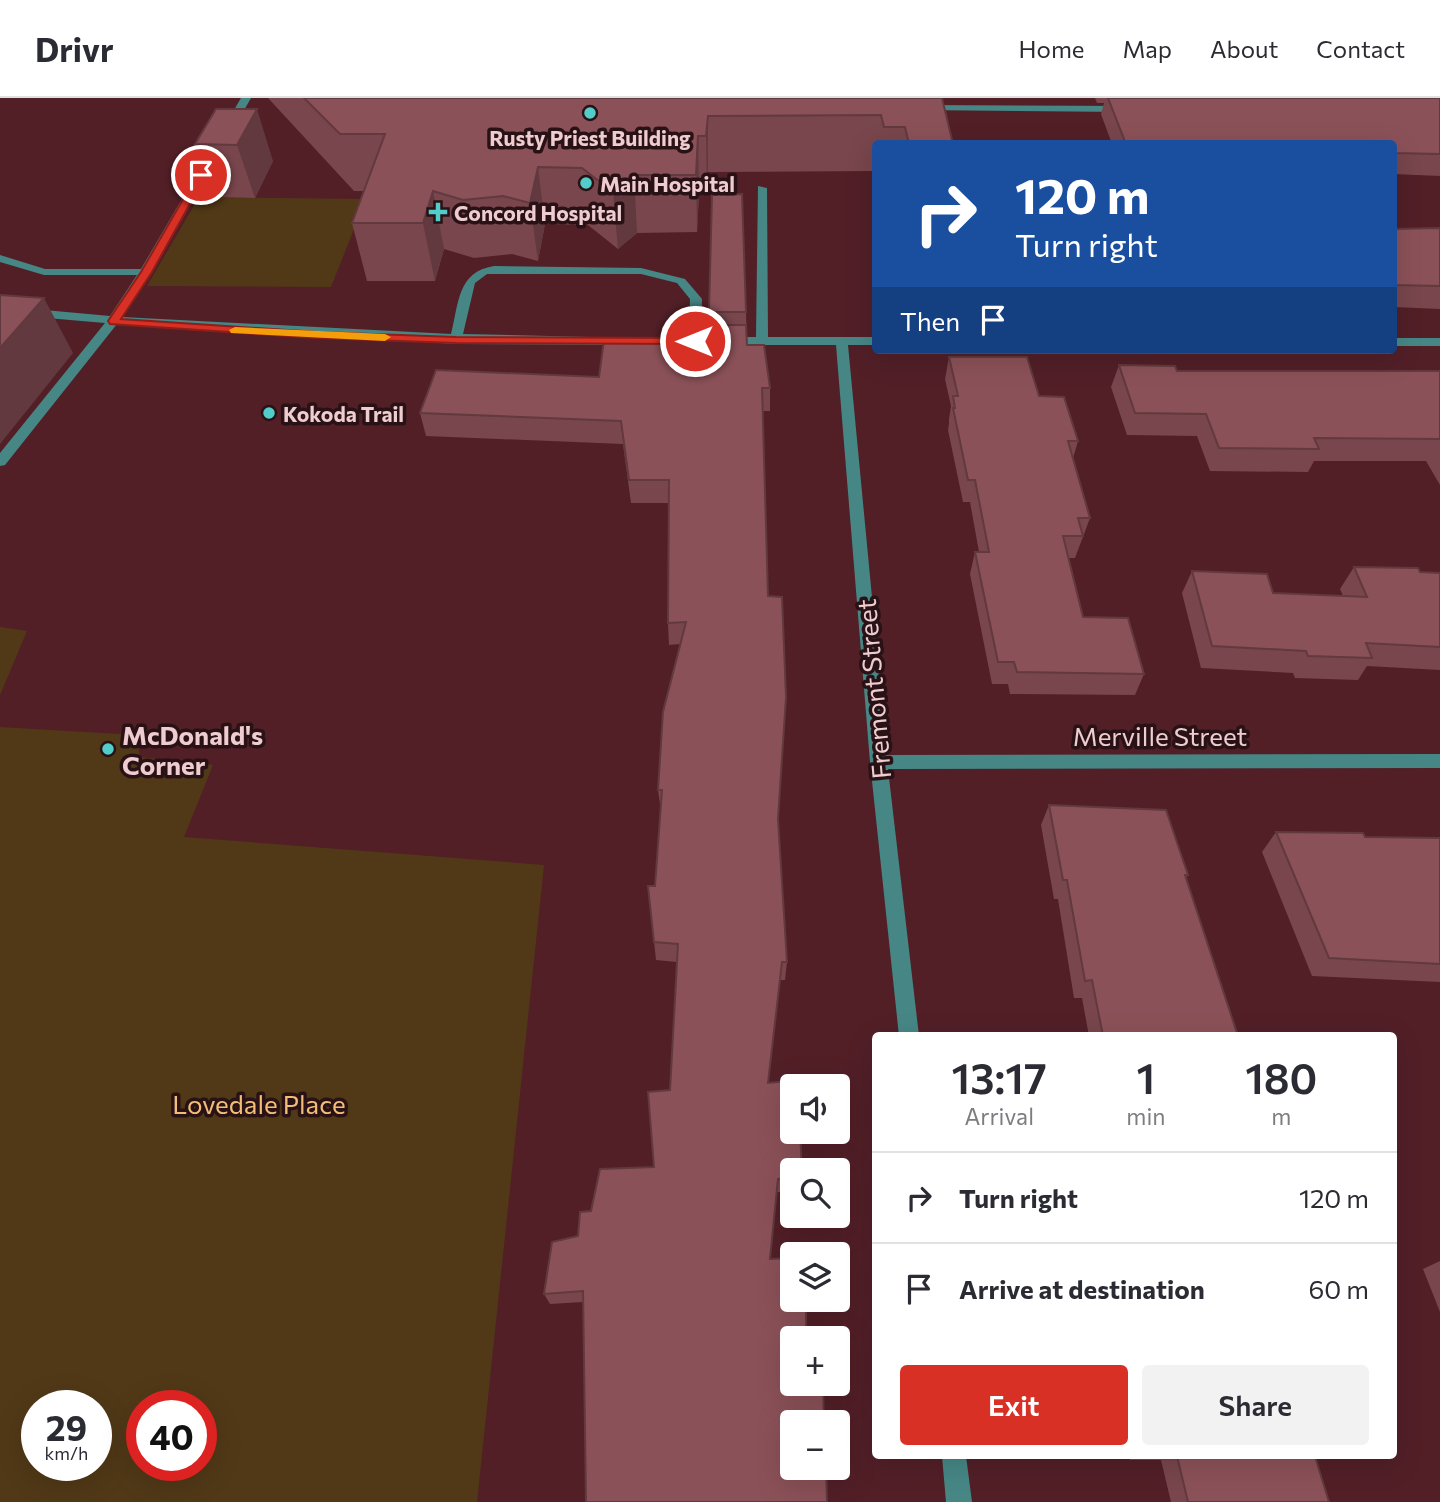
<!DOCTYPE html>
<html lang="en">
<head>
<meta charset="utf-8">
<style>
  body { margin:0; font-family:Commissioner,sans-serif; background:#f2f2f3; color:#2b2b33; height:100vh; display:flex; flex-direction:column; font-size:26px; white-space:nowrap }
  * { box-sizing:border-box; margin:0 }
  p { font-size:23px; color:#7c7c81 }
  .icon { flex:none; width:38px; height:38px; fill:none; stroke:currentColor; stroke-width:2; stroke-linecap:round; stroke-linejoin:round }
  .map { position:relative; flex:1; overflow:hidden }
  .panel { position:absolute; left:872px; top:934px; width:525px; height:427px; display:flex; flex-direction:column; background:#fff; border-radius:7px; box-shadow:0 7px 28px #0002 }
  .panel>* { flex:none }
  .top-card { position:absolute; left:872px; top:42px; width:525px; height:214px; border-radius:7px; box-shadow:0 7px 28px #0002; background:#1a4fa0; color:#fff; overflow:hidden }
  .controls { position:absolute; left:780px; top:976px; display:grid; gap:14px }
  .controls a { display:grid; place-items:center; width:70px; height:70px; border-radius:7px; background:#fff; box-shadow:0 7px 28px #0002; font-size:35px }
  .speed { position:absolute; left:21px; top:1292px; display:flex; gap:14px; font-size:35px; font-weight:700; text-align:center }
  .speed>* { display:grid; place-content:center; width:91px; height:91px; border-radius:50%; background:#fff; box-shadow:0 7px 28px #0002; line-height:1 }
  .speed small { font-size:18px; font-weight:400 }
  .speed .limit { border:10px solid #d22; background:#fff; color:#111 }
  .pin { position:absolute; display:grid; place-items:center; width:60px; height:60px; color:#fff; margin:-30px; border:4px solid #fff; border-radius:50%; box-shadow:0 2px 7px #0007 }
  .me { position:absolute; width:77px; margin:-38px; rotate:270deg; stroke-linejoin:round; filter:drop-shadow(0 0 5px #0008) }
  .turn { display:flex; align-items:center; gap:24px; height:147px; padding:0 28px; font-size:32px }
  .turn .icon { width:91px; height:91px; stroke-width:2.5 }
  .turn b { display:block; font-size:49px; line-height:60px }
  .then { display:flex; align-items:center; height:66px; padding:0 28px; background:#0003; gap:14px; font-size:26px }
  .eta { display:flex; justify-content:space-evenly; align-items:center; height:119px; text-align:center }
  .eta b { font-size:42px; font-weight:600; line-height:49px }
  .cta { display:flex; gap:14px; margin-top:auto; padding:14px 28px }
  .cta a { flex:1; height:80px; border-radius:7px; background:#d93025; color:#fff; font-size:28px; font-weight:600; line-height:80px; text-align:center }
  .cta a+a { background:#f2f2f3; color:#2b2b33 }
  ul { padding:0; list-style:none }
  li { display:flex; align-items:center; gap:21px; height:91px; padding:0 28px; border-top:2px solid #e1e1e2 }
  li div { flex:1 }
  li b { display:block; font-size:26px }
  li em { font-style:normal }
  header { display:flex; align-items:center; gap:42px; box-sizing:border-box; height:98px; padding:0 35px; background:#fff; border-bottom:2px solid #e1e1e2 }
  header strong { font-size:33px }
  nav { display:flex; gap:38px; margin-inline-start:auto; font-size:24px }
  .map>svg:first-child { display:block }
  .green { fill:#513917; fill-rule:evenodd }
  .lines { fill:none; stroke-linecap:round; stroke-linejoin:round }
  .minor { fill:#468785; fill-rule:evenodd }
  .wall { fill:#78464c }
  .shaded-wall { fill:#61393e }
  .building { fill:#8b5158; stroke:#61393e; stroke-width:2 }
  .route { fill:#d93025; stroke:#8d1f18; stroke-width:2 }
  .slow { fill:#f59e0b }
  .poi-dot { fill:#53cdca; stroke:#291215; stroke-width:2.5 }
  .labels { text-anchor:middle; dominant-baseline:central; stroke-width:7; stroke-linejoin:round; paint-order:stroke }
  .far-poi-label { font-size:21px; font-weight:bold; fill:#eecccf; stroke:#291215; text-anchor:start }
  .street-label { font-size:26px; fill:#eecccf; stroke:#291215 }
  .poi-label { font-size:26px; font-weight:bold; fill:#eecccf; stroke:#291215; text-anchor:start }
  .park-label { font-size:26px; fill:#f3bd76; stroke:#291215 }
</style>
</head>
<body>
<header>
<strong>Drivr</strong>
<nav><a>Home</a><a>Map</a><a>About</a><a>Contact</a></nav>
</header>
<div class="map">
<svg width="1440" height="1404" viewBox="0 0 1440 1404">
  <rect width="100%" height="100%" fill="#521f27"/>
  <g class="green">
    <polygon points="199,99 366,101 331,189 147,188"/>
    <polygon points="0,529 27,533 0,597"/>
    <path d="M 0,629 L 136,637 L 140,659 L 213,667 L 184,739 L 544,767 L 477,1404 L 0,1404 ZM 37,1307 L 96,1307 L 96,1367 L 37,1367 ZM 142,1307 L 201,1307 L 201,1367 L 142,1367 Z"/>
  </g>
  <g class="lines">
    <g class="minor">
      <path d="M 241,0 L 251,0 L 152,174 L 122,219 L 451,236 C 459,205 457,174 494,168 L 641,170 L 685,181 L 702,201 L 701,243 L 695,247 L 689,243 L 690,201 L 677,185 L 641,176 L 487,176 L 475,185 L 463,236 L 631,240 L 631,246 L 627,247 L 456,246 L 117,226 L 5,367 L 0,368 L 0,355 L 105,225 L 0,216 L 0,208 L 110,218 L 137,177 L 44,177 L 0,164 L 0,157 L 45,171 L 141,171 Z"/>
      <polygon points="922,7 1125,8 1130,11 1125,14 919,12 917,10"/>
      <polygon points="758,88 767,90 768,239 875,239 875,247 848,247 887,657 1440,656 1440,670 888,671 919,938 899,938 870,664 836,247 725,247 719,243 725,239 756,239"/>
      <rect x="1393" y="240" width="47" height="8"/>
      <polygon points="942,1358 966,1358 972,1404 946,1404"/>
    </g>
  </g>
  <g class="wall">
    <polygon points="268,0 942,0 953,46 875,46 875,73 708,74 707,95 699,95 697,134 637,135 618,151 588,127 545,126 538,163 512,156 474,160 444,151 435,183 367,183 352,125 364,93 354,93"/>
    <polygon points="1095,0 1440,0 1440,78 1393,76 1393,46 1112,46 1101,16 1104,5 1097,5"/>
    <polygon points="216,11 273,63 255,100 214,99 195,46"/>
    <polygon points="712,97 746,214 747,247 770,290 770,313 763,313 768,498 778,721 787,864 785,882 780,882 768,985 793,1073 793,1094 776,1094 770,1161 793,1286 824,1325 583,1204 550,1206 544,1196 591,1113 654,1069 670,992 677,864 656,862 648,788 655,788 661,713 658,692 680,546 669,547 668,525 669,405 631,405 623,346 426,338 420,315 599,279 709,242"/>
    <polygon points="1440,130 1440,211 1393,209 1393,131"/>
    <polygon points="949,259 1039,298 1078,343 1073,360 1090,420 1075,460 1069,460 1083,519 1144,576 1135,597 1010,596 1008,586 992,586 970,476 975,454 979,454 970,404 963,404 948,332 949,326 949,321 951,308 945,281"/>
    <polygon points="1119,267 1177,273 1440,273 1440,387 1426,363 1314,363 1308,374 1210,373 1197,338 1127,337 1111,289"/>
    <polygon points="1354,469 1420,474 1440,475 1440,572 1367,568 1358,582 1295,580 1293,575 1201,570 1182,495 1192,473 1273,495 1343,498 1340,491"/>
    <polygon points="1049,707 1188,777 1186,780 1238,938 1089,938 1082,900 1074,900 1058,801 1054,801 1041,727"/>
    <polygon points="1276,734 1365,739 1440,740 1440,884 1312,878 1262,754"/>
    <polygon points="1440,1163 1440,1214 1423,1171"/>
    <polygon points="1129,1358 1315,1358 1329,1404 1171,1404 1161,1362 1130,1362"/>
  </g>
  <g class="shaded-wall">
    <polygon points="257,11 273,63 255,100 237,47"/>
    <polygon points="708,18 708,74 707,95 706,38"/>
    <polygon points="698,38 699,95 697,134 696,77"/>
    <polygon points="538,69 545,126 538,163 530,105"/>
    <polygon points="634,77 637,135 618,151 613,94"/>
    <polygon points="433,93 444,151 435,183 423,125"/>
    <polygon points="44,200 73,255 0,346 0,250"/>
  </g>
  <g class="building">
    <polygon points="304,0 942,0 953,46 909,46 905,29 884,29 881,17 708,18 706,38 698,38 696,77 634,77 613,94 582,70 538,69 530,105 503,98 463,102 433,93 423,125 352,125 385,36 340,36"/>
    <polygon points="1108,0 1440,0 1440,56 1393,55 1393,46 1126,46"/>
    <polygon points="216,11 257,11 237,47 195,46"/>
    <polygon points="742,96 746,214 709,214 712,97"/>
    <polygon points="1440,130 1440,188 1393,187 1393,131"/>
    <polygon points="0,197 44,200 0,250"/>
    <polygon points="709,227 746,227 747,247 764,247 770,290 762,290 768,498 782,499 786,599 778,721 787,864 782,864 768,985 798,982 798,989 793,989 793,1034 800,1034 802,1073 793,1073 793,1080 778,1081 770,1161 793,1160 793,1202 806,1202 806,1241 793,1241 793,1286 823,1287 824,1325 793,1325 793,1370 826,1370 827,1404 586,1404 583,1193 544,1196 552,1144 578,1138 580,1114 591,1113 600,1071 654,1069 648,994 670,992 678,846 654,844 648,788 655,788 662,692 658,692 663,614 686,524 668,525 669,382 629,382 621,323 420,315 436,272 599,279 604,242 709,242"/>
    <polygon points="949,259 1027,259 1039,298 1064,299 1078,343 1068,343 1090,420 1078,420 1083,438 1063,438 1083,519 1128,520 1144,576 1017,574 1014,564 998,564 975,454 989,454 975,382 968,382 953,310 955,310 953,298 958,298"/>
    <polygon points="1119,267 1175,268 1177,273 1440,273 1440,341 1314,340 1319,351 1219,350 1206,316 1135,315"/>
    <polygon points="1354,469 1418,470 1420,474 1440,475 1440,549 1366,545 1372,560 1308,558 1306,553 1212,548 1192,473 1267,476 1273,495 1367,499"/>
    <polygon points="1049,707 1166,712 1188,777 1185,777 1238,938 1103,938 1092,882 1085,883 1067,782 1063,782"/>
    <polygon points="1276,734 1363,735 1365,739 1440,740 1440,866 1329,860"/>
    <polygon points="1177,1358 1315,1358 1329,1404 1188,1404"/>
  </g>
  <polygon class="route" points="201,75 206,77 152,174 121,221 317,234 456,239 695,240 701,243 695,246 456,245 317,240 110,226 108,223 141,174 197,77"/>
  <polygon class="slow" points="235,229 385,236 391,239 385,243 231,235 229,232"/>
  <g class="poi-dot">
    <circle cx="590" cy="15" r="7"/>
    <circle cx="586" cy="85" r="7"/>
    <path d="M434.5 103.5h7v7h7v7h-7v7h-7v-7h-7v-7h7z"/>
    <circle cx="269" cy="315" r="7"/>
    <circle cx="108" cy="651" r="7"/>
  </g>
  <g class="labels">
    <g class="far-poi-label">
      <text x="590" y="39" text-anchor="middle">Rusty Priest Building</text>
      <text x="600" y="85">Main Hospital</text>
      <text x="454" y="114">Concord Hospital</text>
      <text x="283" y="315">Kokoda Trail</text>
    </g>
    <g class="street-label">
      <text transform="translate(873 591) rotate(-95)">Fremont Street</text>
      <text x="1160" y="637">Merville Street</text>
    </g>
    <g class="poi-label">
      <text x="122" y="636">McDonald's<tspan x="122" dy="30">Corner</tspan></text>
    </g>
    <g class="park-label">
      <text x="259" y="1005">Lovedale Place</text>
    </g>
  </g>
</svg>
<div class="controls">
<a><svg class="icon" aria-label="sound" viewBox="0 0 24 24"><path d="M4 9h4l5-4v14l-5-4H4zM17 9q2 3 0 6"/></svg></a>
<a><svg class="icon" aria-label="search" viewBox="0 0 24 24"><circle cx="10" cy="10" r="6"/><path d="M15 15l6 6"/></svg></a>
<a><svg class="icon" aria-label="layers" viewBox="0 0 24 24"><path d="M12 4l9 5-9 5-9-5zM3 14l9 5 9-5"/></svg></a>
<a>+</a>
<a>−</a>
</div>
<div class="speed"><div>29<small>km/h</small></div><div class="limit">40</div></div>
<div class="pin" style="left:201px;top:77px;background:#d93025"><svg class="icon" aria-label="arrive" viewBox="0 0 24 24"><path d="M6 21V4h12l-3 4 3 4H6"/></svg></div>
<svg class="me" style="left:695px;top:243px" viewBox="-20 -20 40 40"><circle r="17" fill="#d93025" stroke="#fff" stroke-width="3"/><path d="M0-11L8 9 0 5-8 9z" fill="#fff"/></svg>
<div class="top-card">
<div class="turn"><svg class="icon" aria-label="right" viewBox="0 0 24 24"><path d="M7 20v-9h11M14 6l5 5-5 5"/></svg><div><b>120 m</b>Turn right</div></div>
<div class="then">Then<svg class="icon" aria-label="arrive" viewBox="0 0 24 24"><path d="M6 21V4h12l-3 4 3 4H6"/></svg></div>
</div>
<section class="panel">
<div class="eta">
<div><b>13:17</b><p>Arrival</p></div>
<div><b>1</b><p>min</p></div>
<div><b>180</b><p>m</p></div>
</div>
<ul>
<li><svg class="icon" aria-label="right" viewBox="0 0 24 24"><path d="M7 20v-9h11M14 6l5 5-5 5"/></svg><div><b>Turn right</b></div><em>120 m</em></li>
<li><svg class="icon" aria-label="arrive" viewBox="0 0 24 24"><path d="M6 21V4h12l-3 4 3 4H6"/></svg><div><b>Arrive at destination</b></div><em>60 m</em></li>
</ul>
<div class="cta"><a>Exit</a><a>Share</a></div>
</section>
</div>
</body>
</html>
